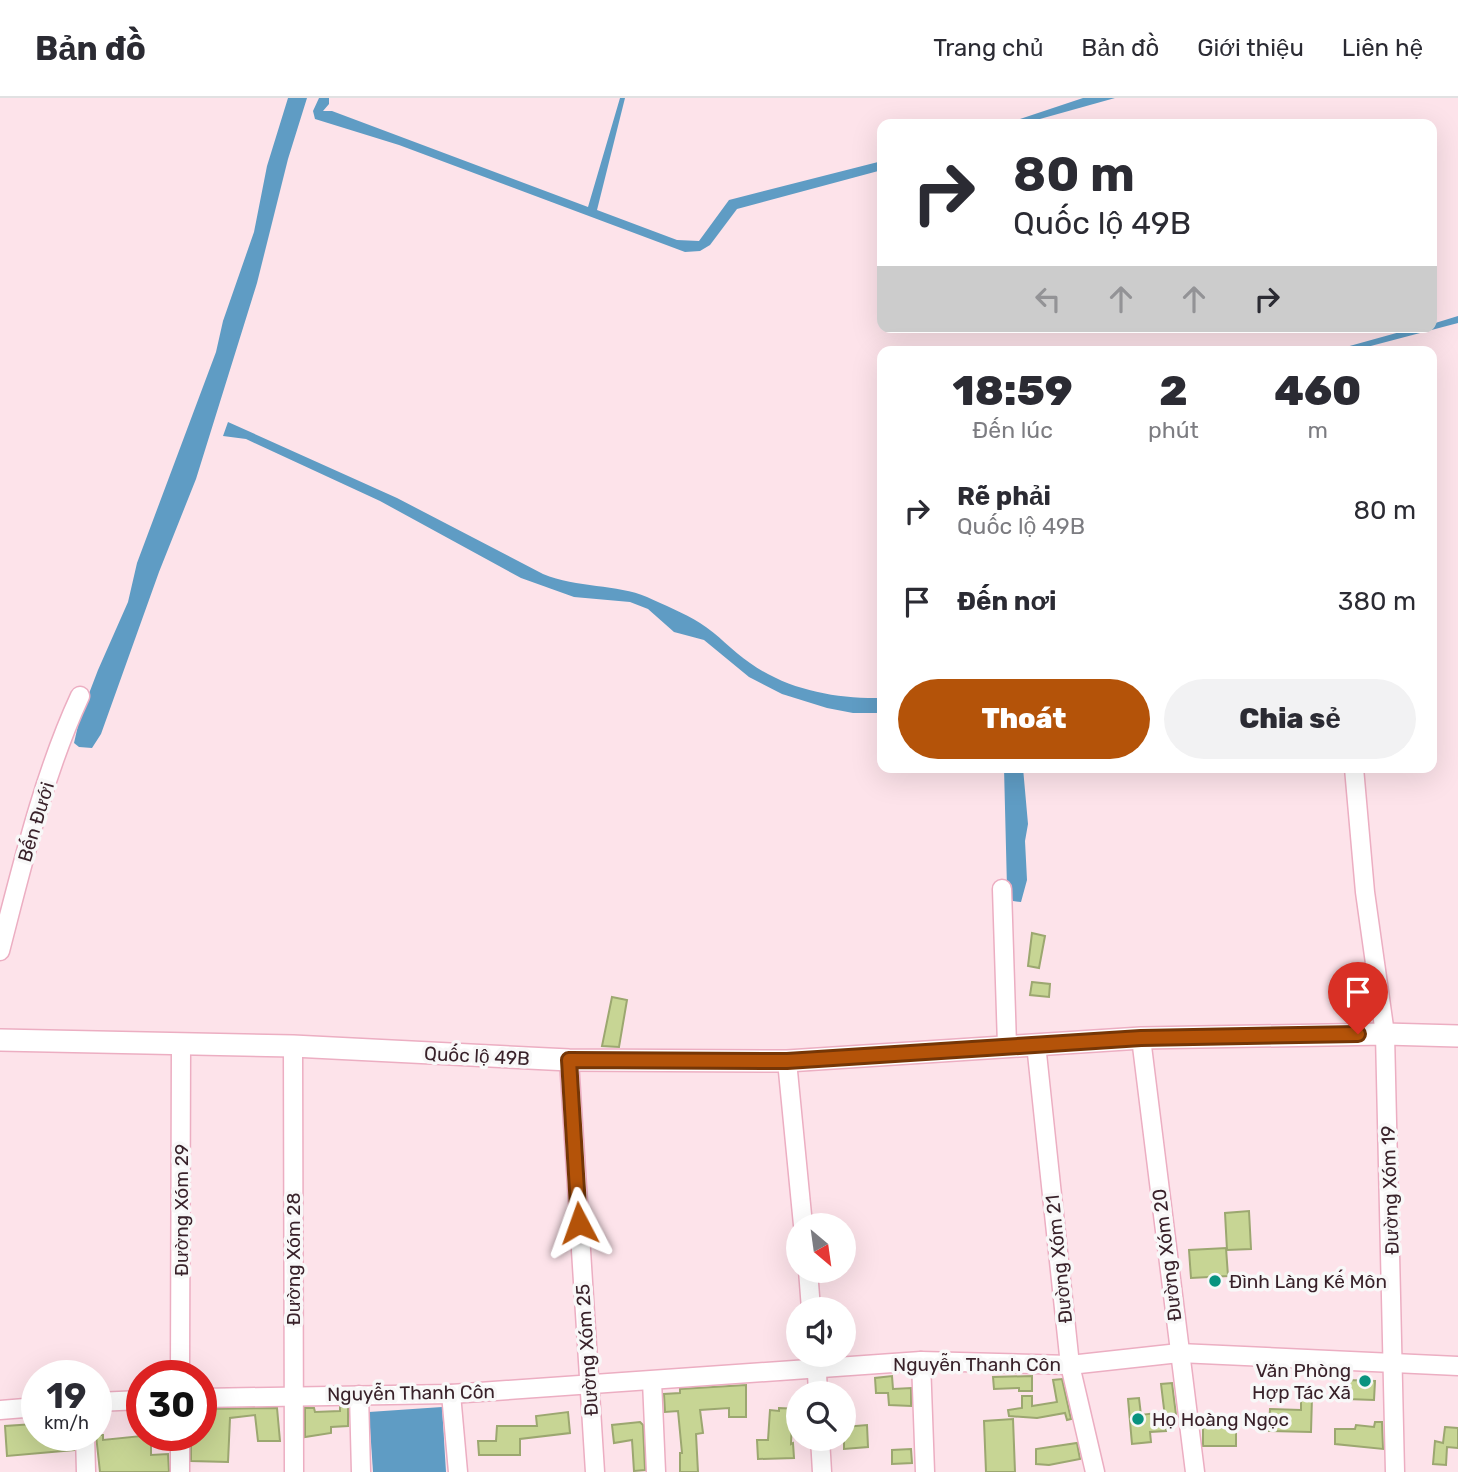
<!DOCTYPE html>
<html lang="vi">
<head>
<meta charset="utf-8">
<style>
  body { margin:0; font-family:Rubik,sans-serif; background:#f2f2f3; color:#2b2b33; height:100vh; display:flex; flex-direction:column; font-size:26px; white-space:nowrap }
  * { box-sizing:border-box; margin:0 }
  p { font-size:23px; color:#7c7c81 }
  .icon { flex:none; width:38px; height:38px; fill:none; stroke:currentColor; stroke-width:2; stroke-linecap:round; stroke-linejoin:round }
  .map { position:relative; flex:1; overflow:hidden }
  .side { position:absolute; left:877px; top:248px; width:560px; height:427px; display:flex; flex-direction:column; background:#fff; border-radius:14px; box-shadow:0 7px 28px #0002 }
  .side>* { flex:none }
  .hud { position:absolute; left:877px; top:21px; width:560px; height:214px; border-radius:14px; box-shadow:0 7px 28px #0002; background:#fff; color:#2b2b33; overflow:hidden }
  .needle { width:46px; rotate:151deg }
  .buttons { position:absolute; left:786px; top:1115px; display:grid; gap:14px }
  .buttons a { display:grid; place-items:center; width:70px; height:70px; border-radius:50%; background:#fff; box-shadow:0 7px 28px #0002; font-size:35px }
  .speed { position:absolute; left:21px; top:1262px; display:flex; gap:14px; font-size:35px; font-weight:700; text-align:center }
  .speed>* { display:grid; place-content:center; width:91px; height:91px; border-radius:50%; background:#fff; box-shadow:0 7px 28px #0002; line-height:1 }
  .speed small { font-size:18px; font-weight:400 }
  .speed .limit { border:10px solid #d22; background:#fff; color:#111 }
  .pin { position:absolute; display:grid; place-items:center; width:60px; height:60px; color:#fff; margin:-72px -30px; border-radius:50% 50% 50% 0; rotate:-45deg; box-shadow:0 0 7px #0007 }
  .pin .icon { rotate:45deg }
  .me { position:absolute; width:77px; margin:-38px; rotate:356deg; stroke-linejoin:round; filter:drop-shadow(0 0 5px #0008) }
  .turn { display:flex; align-items:center; gap:24px; height:147px; padding:0 21px; font-size:32px }
  .turn .icon { width:91px; height:91px; stroke-width:2.5 }
  .turn b { display:block; font-size:49px; line-height:60px }
  .lanes { display:flex; align-items:center; height:66px; padding:0 21px; background:#0003; justify-content:center; gap:35px; direction:ltr }
  .lanes .off { opacity:.35 }
  .eta { display:flex; justify-content:space-evenly; align-items:center; height:119px; text-align:center }
  .eta b { font-size:42px; font-weight:800; line-height:49px }
  .primary-button { display:flex; gap:14px; margin-top:auto; padding:14px 21px }
  .primary-button a { flex:1; height:80px; border-radius:42px; background:#b45309; color:#fff; font-size:28px; font-weight:800; line-height:80px; text-align:center }
  .primary-button a+a { background:#f2f2f3; color:#2b2b33 }
  ul { padding:0; list-style:none }
  li { display:flex; align-items:center; gap:21px; height:91px; padding:0 21px }
  li div { flex:1 }
  li b { display:block; font-size:26px }
  li em { font-style:normal }
  header { display:flex; align-items:center; gap:42px; box-sizing:border-box; height:98px; padding:0 35px; background:#fff; border-bottom:2px solid #e1e1e2 }
  header strong { font-size:33px }
  nav { display:flex; gap:38px; margin-inline-start:auto; font-size:24px }
  .map>svg:first-child { display:block }
  .water { fill:#5f9cc4 }
  .building { fill:#c7d594; stroke:#9ca770; stroke-width:2 }
  .lines { fill:none; stroke-linecap:round; stroke-linejoin:round }
  .minor-casing { stroke:#ecaec2; stroke-width:21 }
  .major-casing { stroke:#ecaec2; stroke-width:24 }
  .minor { stroke:#fff; stroke-width:18 }
  .major { stroke:#fff; stroke-width:21 }
  .route-casing { stroke:#753606; stroke-width:18 }
  .route { stroke:#b45309; stroke-width:12 }
  .poi-dot { fill:#09937f; stroke:#f8f8f8; stroke-width:2.5 }
  .labels { text-anchor:middle; dominant-baseline:central; stroke-width:7; stroke-linejoin:round; paint-order:stroke }
  .street-label { font-size:19px; fill:#39222a; stroke:#f8f8f8 }
  .poi-label { font-size:19px; fill:#39222a; stroke:#f8f8f8; text-anchor:start }
</style>
</head>
<body>
<header>
<strong>Bản đồ</strong>
<nav><a>Trang chủ</a><a>Bản đồ</a><a>Giới thiệu</a><a>Liên hệ</a></nav>
</header>
<div class="map">
<svg width="1458" height="1374" viewBox="0 0 1458 1374">
  <rect width="100%" height="100%" fill="#fde3ea"/>
  <g class="water">
    <polygon points="288,0 307,0 288,61 257,185 196,381 159,474 101,636 92,650 79,649 74,645 80,619 98,572 128,504 137,465 216,254 223,223 254,134 267,68"/>
    <polygon points="319,0 329,0 329,6 323,13 332,13 588,109 620,0 625,0 597,112 677,142 699,143 729,102 882,63 882,72 737,111 710,147 700,153 685,154 399,47 315,21 313,13"/>
    <polygon points="1083,0 1115,0 1022,26 1020,21"/>
    <polygon points="1458,218 1458,225 1348,254 1328,254 1418,229 1432,229 1432,226"/>
    <path d="M 228,324 L 397,400 L 543,476 C 577,490 617,486 647,499 C 664,507 684,515 700,525 C 718,536 732,553 750,565 C 788,592 836,601 882,600 L 882,615 L 853,615 L 827,610 L 782,596 L 749,579 L 704,542 L 674,534 L 648,511 L 630,504 L 574,499 L 521,480 L 380,403 L 246,341 L 223,338 Z"/>
    <polygon points="1004,670 1023,670 1028,726 1025,743 1027,782 1021,804 1013,803 1007,790"/>
    <polygon points="442,1309 446,1374 373,1374 369,1314"/>
  </g>
  <g class="building">
    <polygon points="1032,835 1045,838 1039,870 1028,868"/>
    <polygon points="1032,884 1050,886 1049,899 1030,897"/>
    <polygon points="612,899 627,902 619,949 602,948"/>
    <polygon points="1249,1113 1251,1151 1227,1152 1225,1115"/>
    <polygon points="1226,1150 1228,1178 1191,1180 1189,1152"/>
    <polygon points="892,1278 893,1291 911,1290 911,1308 889,1307 888,1295 876,1295 875,1280"/>
    <polygon points="1032,1278 1032,1293 1019,1293 1019,1290 994,1291 993,1279"/>
    <polygon points="1062,1281 1071,1321 1067,1322 1065,1315 1037,1320 1009,1318 1008,1312 1022,1310 1022,1298 1032,1298 1032,1308 1057,1304 1053,1282"/>
    <polygon points="1347,1282 1375,1283 1374,1302 1347,1301"/>
    <polygon points="1172,1285 1176,1317 1165,1319 1161,1286"/>
    <polygon points="746,1287 746,1319 729,1319 729,1310 700,1312 703,1335 696,1336 698,1374 680,1374 680,1355 682,1355 678,1313 665,1314 664,1296 680,1295 680,1291"/>
    <polygon points="1301,1298 1312,1299 1311,1334 1269,1333 1270,1311 1301,1312"/>
    <polygon points="1139,1300 1141,1317 1164,1314 1166,1333 1150,1334 1151,1344 1132,1346 1128,1301"/>
    <polygon points="340,1309 348,1309 348,1328 331,1329 331,1335 305,1339 305,1310 314,1310 315,1314 340,1313"/>
    <polygon points="277,1310 280,1343 258,1343 255,1317 230,1320 228,1364 191,1363 191,1337 201,1337 201,1311"/>
    <polygon points="779,1310 798,1311 798,1322 792,1322 791,1346 793,1345 794,1360 758,1361 757,1342 768,1342 770,1312 779,1313"/>
    <polygon points="568,1314 570,1335 520,1341 520,1357 479,1357 478,1343 496,1343 497,1328 537,1328 536,1318"/>
    <polygon points="1013,1321 1015,1374 986,1374 984,1323"/>
    <rect x="1203" y="1322" width="33" height="26"/>
    <polygon points="640,1324 643,1327 645,1372 634,1373 632,1342 614,1345 612,1327"/>
    <polygon points="1375,1324 1382,1324 1383,1351 1335,1346 1335,1331 1355,1331 1356,1327 1374,1329"/>
    <polygon points="34,1326 35,1337 74,1337 74,1352 7,1358 5,1328"/>
    <polygon points="867,1327 868,1349 844,1351 844,1329"/>
    <polygon points="1445,1329 1458,1330 1458,1350 1447,1349 1446,1367 1433,1366 1435,1343 1443,1345"/>
    <polygon points="96,1337 103,1337 103,1342 151,1337 151,1357 168,1356 169,1374 100,1374"/>
    <polygon points="1077,1345 1080,1361 1049,1367 1036,1366 1036,1351"/>
    <polygon points="911,1351 912,1365 892,1366 892,1352"/>
  </g>
  <g class="lines">
    <g class="minor-casing">
      <g id="minor">
        <polyline points="1354,670 1365,794 1385,936 1395,1374"/>
        <polyline points="1002,791 1007,947"/>
        <path d="M 0,853 C 22,768 43,678 80,598"/>
        <polyline points="1141,940 1195,1374"/>
        <polyline points="1036,946 1070,1267 1095,1374"/>
        <polyline points="293,948 294,1374"/>
        <polyline points="569,962 595,1374"/>
        <polyline points="787,963 803,1127"/>
        <polyline points="808,1172 811,1211"/>
        <polyline points="816,1256 818,1295"/>
        <polyline points="921,1263 925,1374"/>
        <polyline points="180,1278 181,946"/>
        <polyline points="652,1283 656,1374"/>
        <polyline points="451,1296 458,1374"/>
        <polyline points="359,1297 361,1374"/>
        <polyline points="201,1300 451,1296 921,1263 1070,1267 1179,1255 1458,1268"/>
        <polyline points="96,1304 142,1302"/>
        <polyline points="0,1312 37,1309"/>
        <polyline points="85,1337 86,1374"/>
        <polyline points="820,1340 822,1374"/>
        <polyline points="180,1374 180,1337"/>
      </g>
    </g>
    <g class="major-casing">
      <polyline id="major" points="0,942 293,948 569,962 787,963 1141,940 1385,936 1458,938"/>
    </g>
    <use href="#minor" class="minor"/>
    <use href="#major" class="major"/>
  </g>
  <g class="lines">
    <g class="route-casing">
      <polyline id="route" points="579,1125 569,962 787,963 1141,940 1358,936"/>
    </g>
    <use href="#route" class="route"/>
  </g>
  <g class="poi-dot">
    <circle cx="1215" cy="1183" r="7"/>
    <circle cx="1365" cy="1283" r="7"/>
    <circle cx="1138" cy="1321" r="7"/>
  </g>
  <g class="labels">
    <g class="street-label">
      <text transform="translate(36 724) rotate(-73)">Bến Đưới</text>
      <text transform="translate(477 958) rotate(3)">Quốc lộ 49B</text>
      <text transform="translate(1390 1092) rotate(-92)">Đường Xóm 19</text>
      <text transform="translate(181 1112) rotate(-90)">Đường Xóm 29</text>
      <text transform="translate(1167 1157) rotate(-97)">Đường Xóm 20</text>
      <text transform="translate(293 1161) rotate(-90)">Đường Xóm 28</text>
      <text transform="translate(1059 1161) rotate(-96)">Đường Xóm 21</text>
      <text transform="translate(587 1252) rotate(-94)">Đường Xóm 25</text>
      <text x="977" y="1266">Nguyễn Thanh Côn</text>
      <text transform="translate(411 1295) rotate(-1)">Nguyễn Thanh Côn</text>
    </g>
    <g class="poi-label">
      <text x="1229" y="1183">Đình Làng Kế Môn</text>
      <text x="1351" y="1272" text-anchor="end">Văn Phòng<tspan x="1351" dy="22">Hợp Tác Xã</tspan></text>
      <text x="1152" y="1321">Họ Hoàng Ngọc</text>
    </g>
  </g>
</svg>
<div class="buttons">
<a><svg class="needle" viewBox="-14 -14 28 28"><path d="M0-13l5 13h-10z" fill="#e53935"/><path d="M0 13l5-13h-10z" fill="#7c7c81"/></svg></a>
<a><svg class="icon" aria-label="sound" viewBox="0 0 24 24"><path d="M4 9h4l5-4v14l-5-4H4zM17 9q2 3 0 6"/></svg></a>
<a><svg class="icon" aria-label="search" viewBox="0 0 24 24"><circle cx="10" cy="10" r="6"/><path d="M15 15l6 6"/></svg></a>
</div>
<div class="speed"><div>19<small>km/h</small></div><div class="limit">30</div></div>
<div class="pin" style="left:1358px;top:936px;background:#d93025"><svg class="icon" aria-label="arrive" viewBox="0 0 24 24"><path d="M6 21V4h12l-3 4 3 4H6"/></svg></div>
<svg class="me" style="left:579px;top:1125px" viewBox="-20 -20 40 40"><path d="M0-17L14 15 0 8-14 15z" fill="#b45309" stroke="#fff" stroke-width="4"/></svg>
<div class="hud">
<div class="turn"><svg class="icon" aria-label="right" viewBox="0 0 24 24"><path d="M7 20v-9h11M14 6l5 5-5 5"/></svg><div><b>80 m</b>Quốc lộ 49B</div></div>
<div class="lanes"><svg class="icon off" aria-label="left" viewBox="0 0 24 24"><path d="M17 20v-9H6M10 6l-5 5 5 5"/></svg><svg class="icon off" aria-label="ahead" viewBox="0 0 24 24"><path d="M12 20V5M6 11l6-6 6 6"/></svg><svg class="icon off" aria-label="ahead" viewBox="0 0 24 24"><path d="M12 20V5M6 11l6-6 6 6"/></svg><svg class="icon" aria-label="right" viewBox="0 0 24 24"><path d="M7 20v-9h11M14 6l5 5-5 5"/></svg></div>
</div>
<section class="side">
<div class="eta">
<div><b>18:59</b><p>Đến lúc</p></div>
<div><b>2</b><p>phút</p></div>
<div><b>460</b><p>m</p></div>
</div>
<ul>
<li><svg class="icon" aria-label="right" viewBox="0 0 24 24"><path d="M7 20v-9h11M14 6l5 5-5 5"/></svg><div><b>Rẽ phải</b><p>Quốc lộ 49B</p></div><em>80 m</em></li>
<li><svg class="icon" aria-label="arrive" viewBox="0 0 24 24"><path d="M6 21V4h12l-3 4 3 4H6"/></svg><div><b>Đến nơi</b></div><em>380 m</em></li>
</ul>
<div class="primary-button"><a>Thoát</a><a>Chia sẻ</a></div>
</section>
</div>
</body>
</html>
